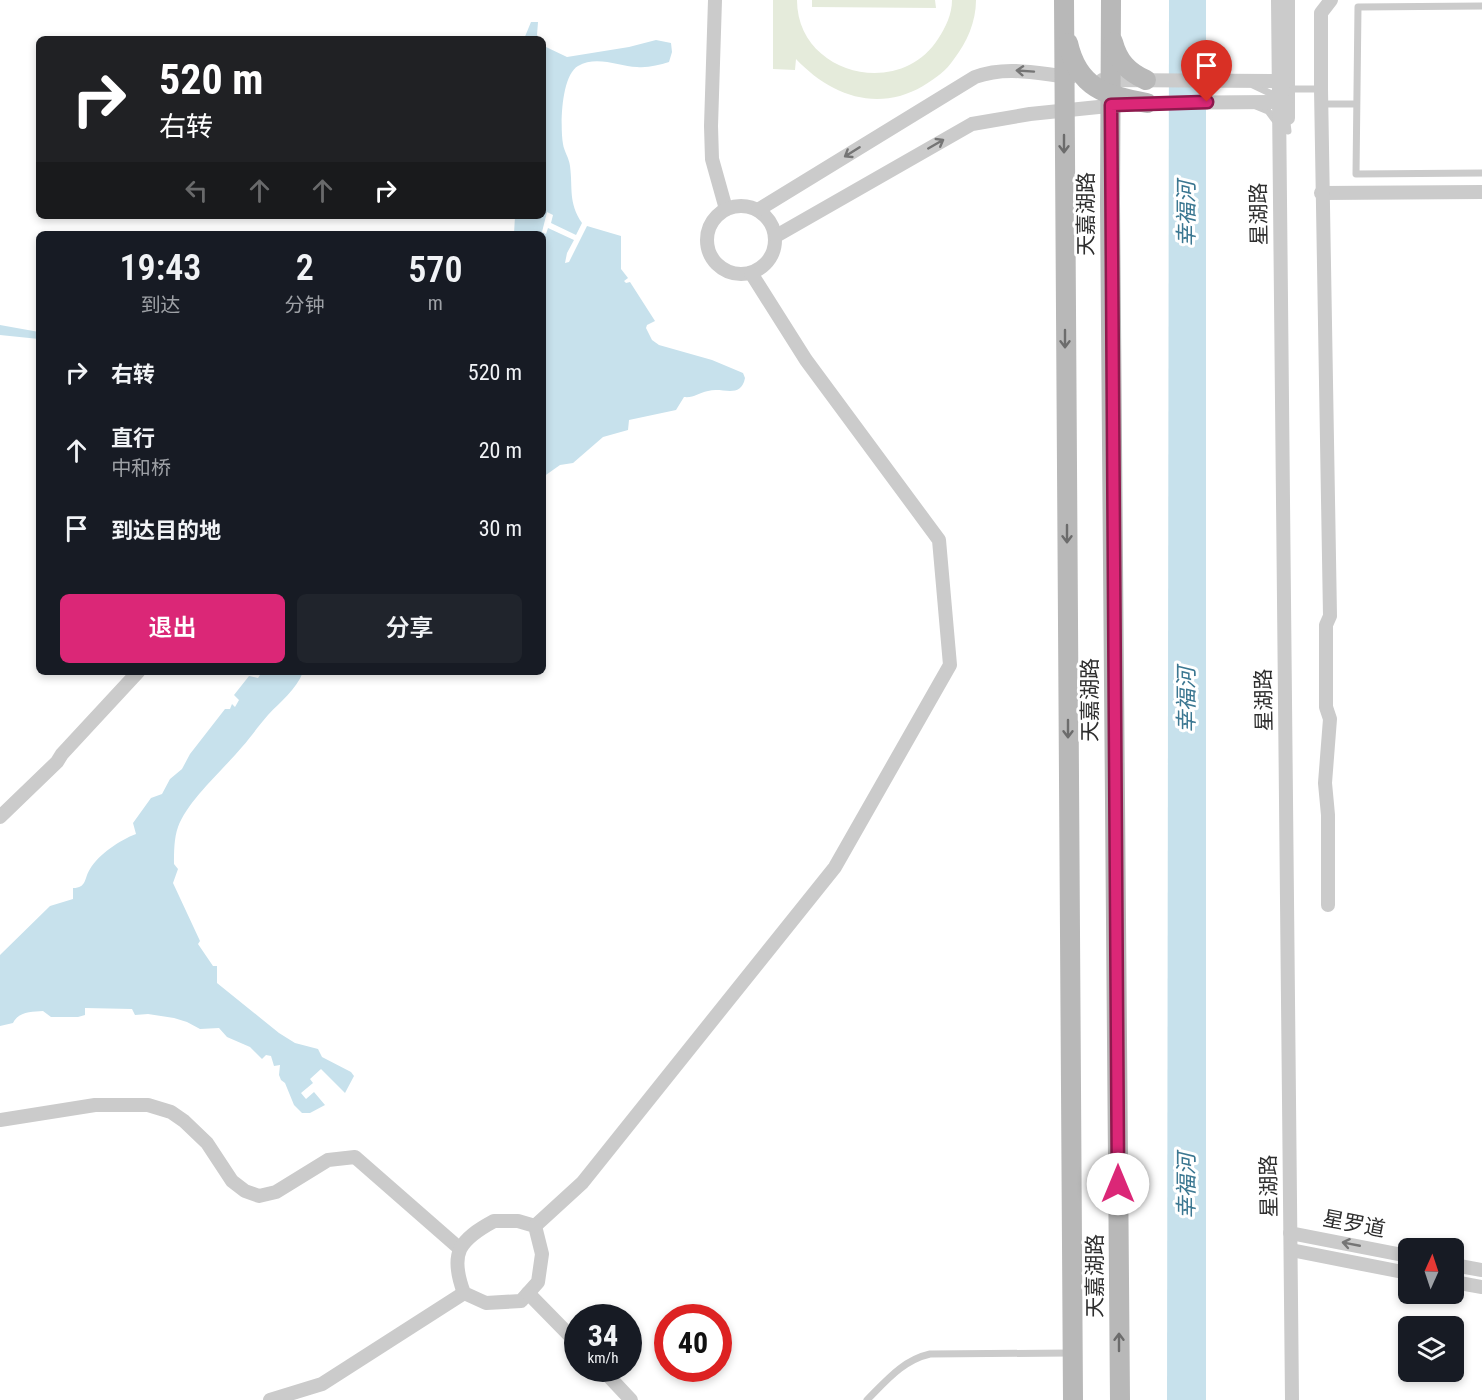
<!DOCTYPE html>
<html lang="zh">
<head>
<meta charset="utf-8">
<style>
  body { margin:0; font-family:"Roboto Condensed","Noto Sans SC",sans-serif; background:#20242c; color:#f1f3f6; height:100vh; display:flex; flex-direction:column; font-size:22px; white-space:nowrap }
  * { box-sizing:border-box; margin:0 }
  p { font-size:20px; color:#9ea1a6 }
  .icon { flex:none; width:33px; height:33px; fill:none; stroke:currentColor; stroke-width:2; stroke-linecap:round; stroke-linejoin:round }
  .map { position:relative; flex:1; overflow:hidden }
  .details { position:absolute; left:36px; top:231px; width:510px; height:444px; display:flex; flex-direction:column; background:#171b24; border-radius:9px; box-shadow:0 3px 9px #0003 }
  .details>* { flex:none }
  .guide { position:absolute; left:36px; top:36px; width:510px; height:183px; border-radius:9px; box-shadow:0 3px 9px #0003; background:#202124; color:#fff; overflow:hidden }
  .needle { width:39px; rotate:3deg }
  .controls { position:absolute; left:1398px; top:1238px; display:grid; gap:12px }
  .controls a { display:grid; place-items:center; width:66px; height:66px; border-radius:9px; background:#171b24; box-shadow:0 3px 9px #0003; font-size:30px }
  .speed { position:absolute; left:564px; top:1304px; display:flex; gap:12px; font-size:30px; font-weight:700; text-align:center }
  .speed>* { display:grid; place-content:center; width:78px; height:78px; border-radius:50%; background:#171b24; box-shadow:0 3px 9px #0003; line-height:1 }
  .speed small { font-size:15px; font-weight:400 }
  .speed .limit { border:9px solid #d22; background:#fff; color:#111 }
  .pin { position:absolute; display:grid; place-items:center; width:51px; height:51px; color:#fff; margin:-62px -26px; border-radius:50% 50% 50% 0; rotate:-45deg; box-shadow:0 0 6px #0007 }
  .pin .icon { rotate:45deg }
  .me { position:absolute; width:66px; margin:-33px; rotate:0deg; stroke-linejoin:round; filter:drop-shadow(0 0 4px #0008) }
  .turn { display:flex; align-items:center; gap:21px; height:126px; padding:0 24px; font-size:27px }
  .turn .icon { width:78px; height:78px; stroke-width:2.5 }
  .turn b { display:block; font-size:42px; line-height:51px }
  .lanes { display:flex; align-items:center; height:57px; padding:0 24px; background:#0003; justify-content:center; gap:30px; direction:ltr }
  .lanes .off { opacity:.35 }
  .eta { display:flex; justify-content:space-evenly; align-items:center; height:102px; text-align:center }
  .eta b { font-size:36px; font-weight:600; line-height:42px }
  .cta { display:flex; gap:12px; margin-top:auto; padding:12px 24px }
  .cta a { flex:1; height:69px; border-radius:9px; background:#db2777; color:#fff; font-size:24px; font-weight:600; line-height:69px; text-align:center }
  .cta a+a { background:#20242c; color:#f1f3f6 }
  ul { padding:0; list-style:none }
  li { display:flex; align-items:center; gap:18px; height:78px; padding:0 24px }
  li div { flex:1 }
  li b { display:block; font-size:22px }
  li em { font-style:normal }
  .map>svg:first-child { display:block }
  .green { fill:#e5ebdb }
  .water { fill:#c7e1ec }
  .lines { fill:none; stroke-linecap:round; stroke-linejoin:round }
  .lane { stroke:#cbcbcb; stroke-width:7 }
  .street { stroke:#cbcbcb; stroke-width:14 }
  .secondary { stroke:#b8b8b8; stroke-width:20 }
  .oneway { stroke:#757575 }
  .oneway2 { stroke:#6c6c6c }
  .route-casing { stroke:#8e194d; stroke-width:15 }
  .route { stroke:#db2777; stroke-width:10 }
  .labels { text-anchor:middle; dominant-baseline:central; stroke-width:6; stroke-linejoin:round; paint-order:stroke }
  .street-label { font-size:21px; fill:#2e2e2e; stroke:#fff }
  .water-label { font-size:22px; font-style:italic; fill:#3b7791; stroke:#fff }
</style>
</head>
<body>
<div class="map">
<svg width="1482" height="1400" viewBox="0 0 1482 1400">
  <rect width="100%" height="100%" fill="#fff"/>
  <g class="green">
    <path d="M 773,0 L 797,0 C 797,74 899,100 938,39 C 946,27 952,14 952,0 L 976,0 C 976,22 967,42 954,59 C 946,71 936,78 923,86 C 877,113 830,95 796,59 L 795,70 L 773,69 Z"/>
    <polygon points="812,0 935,0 936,8 812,7"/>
  </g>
  <g class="water">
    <polygon points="1169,0 1206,0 1206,1400 1167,1400"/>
    <polygon points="531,22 538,22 537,35 540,39 524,39"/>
    <path d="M 656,40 L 671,43 L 672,52 L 669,62 C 659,65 648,68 637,67 C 619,66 596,55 578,66 C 561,76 560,126 563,144 C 564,151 569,158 570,166 C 573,189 568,202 582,223 L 576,235 L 551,223 L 553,215 L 547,212 L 542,232 L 546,234 L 548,228 L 574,240 L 567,253 L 565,263 L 569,262 L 587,226 L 621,236 L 621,269 L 628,278 L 624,281 L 626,283 L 630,282 L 655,321 L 647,325 L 646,328 L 652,340 L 659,345 L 712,360 L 743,373 L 745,378 C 741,399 723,387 708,391 C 698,393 694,398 684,397 L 676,410 L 629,420 L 628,430 L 603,437 L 573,463 L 560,465 L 543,477 L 543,234 L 514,234 L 515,216 L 543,216 L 543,43 L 546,47 L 567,57 L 629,47 Z"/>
    <polygon points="0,325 39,332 39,339 0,335"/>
    <path d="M 262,672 L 303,672 C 296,690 281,701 268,715 C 259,725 251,737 242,747 C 223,770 188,800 178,827 C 174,838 174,852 174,864 L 178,869 L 173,883 L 200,941 L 198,944 L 213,966 L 217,966 L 217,983 L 279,1033 L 295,1043 L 318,1049 L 322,1057 L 351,1072 L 354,1076 L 345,1093 L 321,1069 L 310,1079 L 313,1083 L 301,1093 L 306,1099 L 314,1092 L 325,1105 L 310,1113 L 302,1113 L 294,1105 L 285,1083 L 281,1080 L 279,1075 L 280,1065 L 274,1066 L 271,1056 L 266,1055 L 262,1059 L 250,1047 L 227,1037 L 219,1028 L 200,1029 L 187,1022 L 174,1018 L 148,1014 L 135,1015 L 132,1009 L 85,1008 L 85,1015 L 78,1017 L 51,1017 L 43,1011 C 32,1012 19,1011 13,1023 L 0,1026 L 0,955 L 50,906 L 73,899 L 73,888 C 87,888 84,878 90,869 C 99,854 120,840 136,834 L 133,823 L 151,798 L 162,794 L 170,779 L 182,769 L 190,754 L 225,709 L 230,709 L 232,704 L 235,707 L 239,700 L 234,695 L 249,676 L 258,678 Z"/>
  </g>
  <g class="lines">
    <g class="lane">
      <polyline points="1482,6 1358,7 1356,174 1482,173"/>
      <polyline points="1253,85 1278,97"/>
      <polyline points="1288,89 1321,89"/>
      <polyline points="1321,104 1356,104"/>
      <polyline points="1256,106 1268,111 1277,123"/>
      <polyline points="1286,116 1288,131"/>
      <path d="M 867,1400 C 886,1381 903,1360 930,1354 L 1070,1353"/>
    </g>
    <g class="street">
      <polyline points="715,0 711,126 712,159 726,209"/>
      <polyline points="1278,0 1292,1400"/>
      <polyline points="1288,0 1288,118"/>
      <polyline points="1102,80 1287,81"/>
      <polyline points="1140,103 1286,102"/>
      <polyline points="1321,193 1482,192"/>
      <circle cx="741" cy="240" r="34"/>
      <path d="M 758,210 L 975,77 C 1008,65 1038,74 1071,77"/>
      <polyline points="776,236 972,124 1030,114 1118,105"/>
      <polyline points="0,817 57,762 62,754 138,672"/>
      <polyline points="1328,905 1328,815 1325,783 1330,719 1326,707 1326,625 1330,616 1321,89 1321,13 1331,0"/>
      <polyline points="0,1120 95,1105 148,1105 171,1112 184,1121 207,1143 232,1181 245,1191 259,1196 276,1192 328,1160 355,1157 459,1248"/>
      <path d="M 494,1221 L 518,1221 L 535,1226 L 542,1254 L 538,1282 L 521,1301 L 486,1303 L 464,1293 C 449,1253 459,1240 494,1221 Z"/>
      <polyline points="535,1226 582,1183 835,867 950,665 939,540 806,360 751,273"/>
      <polyline points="1290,1233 1408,1256"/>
      <polyline points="1291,1250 1408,1273"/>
      <polyline points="1454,1265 1482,1270"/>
      <polyline points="1454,1282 1482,1287"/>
      <polyline points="528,1293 578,1344"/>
      <polyline points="601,1368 631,1400"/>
      <polyline points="270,1400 322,1384 464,1293"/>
    </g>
    <g class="secondary">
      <polyline points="1064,0 1073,1400"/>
      <polyline points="1111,0 1110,203 1120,1400"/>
      <path d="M 1113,42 C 1118,61 1128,72 1146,80"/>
      <path d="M 1068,43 C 1078,88 1106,96 1147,103"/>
    </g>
  </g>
  <defs><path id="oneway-shaft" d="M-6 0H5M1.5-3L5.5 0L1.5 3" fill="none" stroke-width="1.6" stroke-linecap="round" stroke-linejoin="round" transform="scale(1.5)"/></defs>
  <g class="oneway">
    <use href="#oneway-shaft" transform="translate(1025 71) rotate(-176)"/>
    <use href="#oneway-shaft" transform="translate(936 144) rotate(-30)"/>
    <use href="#oneway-shaft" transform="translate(852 152) rotate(148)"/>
    <use href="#oneway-shaft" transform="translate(1351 1244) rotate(-169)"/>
  </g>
  <g class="oneway2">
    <use href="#oneway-shaft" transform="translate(1064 144) rotate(90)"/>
    <use href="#oneway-shaft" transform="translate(1065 339) rotate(90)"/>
    <use href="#oneway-shaft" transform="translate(1067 534) rotate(90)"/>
    <use href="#oneway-shaft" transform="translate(1068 729) rotate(90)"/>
    <use href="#oneway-shaft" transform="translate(1119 1342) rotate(-90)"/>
  </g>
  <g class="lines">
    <g class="route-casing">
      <polyline id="route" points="1118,1184 1111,105 1207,102"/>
    </g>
    <use href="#route" class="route"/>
  </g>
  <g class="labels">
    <g class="street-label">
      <text transform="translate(1086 214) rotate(-90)">天嘉湖路</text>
      <text transform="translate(1259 214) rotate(-91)">星湖路</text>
      <text transform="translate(1090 700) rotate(-90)">天嘉湖路</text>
      <text transform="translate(1264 700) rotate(-91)">星湖路</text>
      <text transform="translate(1269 1186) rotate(-91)">星湖路</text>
      <text transform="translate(1354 1224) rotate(11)">星罗道</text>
      <text transform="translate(1095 1276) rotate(-90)">天嘉湖路</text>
    </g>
    <g class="water-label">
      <text transform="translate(1186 214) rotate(-90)">幸福河</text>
      <text transform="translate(1186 700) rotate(-90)">幸福河</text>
      <text transform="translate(1186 1186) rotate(-90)">幸福河</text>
    </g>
  </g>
</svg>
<div class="controls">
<a><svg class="needle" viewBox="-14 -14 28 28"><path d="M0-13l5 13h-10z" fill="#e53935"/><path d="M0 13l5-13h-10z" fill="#9ea1a6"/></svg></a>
<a><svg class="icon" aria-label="layers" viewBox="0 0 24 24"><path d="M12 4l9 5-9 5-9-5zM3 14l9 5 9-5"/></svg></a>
</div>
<div class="speed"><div>34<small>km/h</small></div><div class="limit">40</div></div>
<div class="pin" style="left:1207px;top:102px;background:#d93025"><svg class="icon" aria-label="arrive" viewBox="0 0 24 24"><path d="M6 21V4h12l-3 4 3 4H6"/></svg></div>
<svg class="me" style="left:1118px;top:1184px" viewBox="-20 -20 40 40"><circle r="19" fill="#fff"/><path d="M0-13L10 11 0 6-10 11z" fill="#db2777"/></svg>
<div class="guide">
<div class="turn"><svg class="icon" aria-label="right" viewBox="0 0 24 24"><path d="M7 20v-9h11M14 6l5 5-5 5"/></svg><div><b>520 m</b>右转</div></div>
<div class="lanes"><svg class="icon off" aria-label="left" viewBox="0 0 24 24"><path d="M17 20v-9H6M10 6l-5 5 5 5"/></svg><svg class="icon off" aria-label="ahead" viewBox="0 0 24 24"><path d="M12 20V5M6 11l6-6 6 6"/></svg><svg class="icon off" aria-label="ahead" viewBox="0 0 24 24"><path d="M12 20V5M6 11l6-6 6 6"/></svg><svg class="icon" aria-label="right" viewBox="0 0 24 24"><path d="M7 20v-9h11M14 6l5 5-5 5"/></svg></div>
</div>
<section class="details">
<div class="eta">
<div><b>19:43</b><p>到达</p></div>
<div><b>2</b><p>分钟</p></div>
<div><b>570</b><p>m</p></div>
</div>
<ul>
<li><svg class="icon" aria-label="right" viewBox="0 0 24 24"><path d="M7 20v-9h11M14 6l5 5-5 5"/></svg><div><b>右转</b></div><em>520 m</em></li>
<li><svg class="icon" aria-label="ahead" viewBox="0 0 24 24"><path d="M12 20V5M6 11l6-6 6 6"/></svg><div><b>直行</b><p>中和桥</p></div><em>20 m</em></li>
<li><svg class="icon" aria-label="arrive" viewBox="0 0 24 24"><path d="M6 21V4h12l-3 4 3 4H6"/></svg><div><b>到达目的地</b></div><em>30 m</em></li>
</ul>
<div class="cta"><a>退出</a><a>分享</a></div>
</section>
</div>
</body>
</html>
